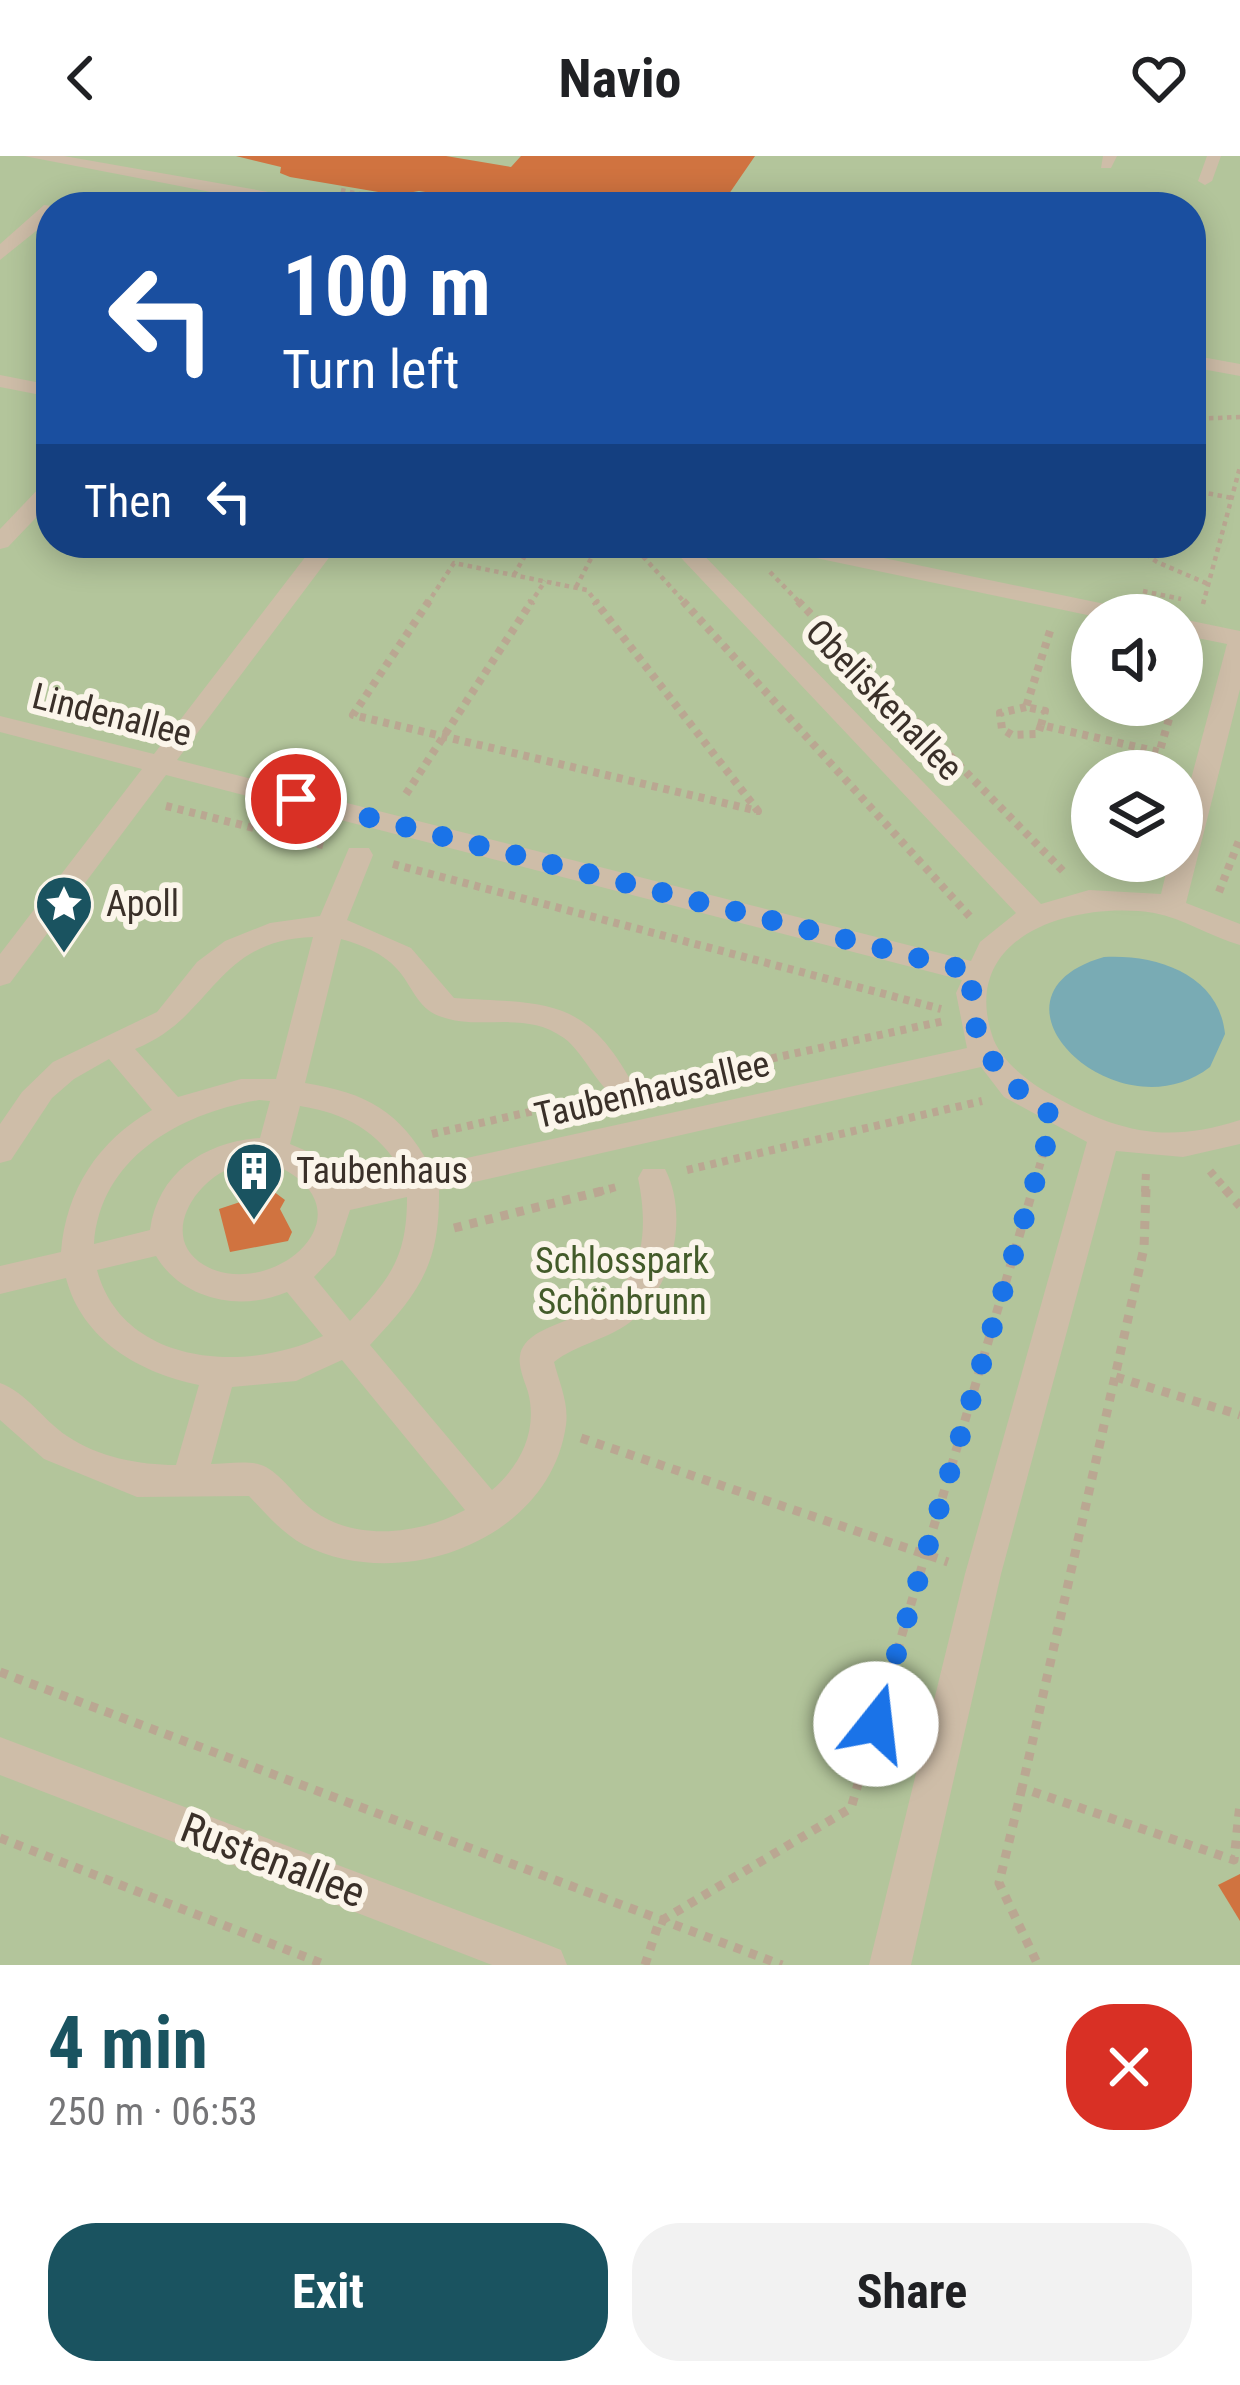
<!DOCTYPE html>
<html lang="en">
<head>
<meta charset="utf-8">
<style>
  body { margin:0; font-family:"Roboto Condensed",sans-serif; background:#f2f2f2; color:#202124; height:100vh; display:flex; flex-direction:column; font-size:45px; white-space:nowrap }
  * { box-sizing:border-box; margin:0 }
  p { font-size:39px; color:#757577 }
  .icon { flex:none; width:66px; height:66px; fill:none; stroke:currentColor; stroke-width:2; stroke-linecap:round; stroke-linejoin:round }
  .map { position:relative; height:1809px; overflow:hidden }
  .sheet { display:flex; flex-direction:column; background:#fff; flex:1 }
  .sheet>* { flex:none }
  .banner { position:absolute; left:36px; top:36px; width:1170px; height:366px; border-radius:48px; box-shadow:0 6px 30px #0003; background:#1a4fa0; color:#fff; overflow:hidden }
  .controls { position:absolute; left:1071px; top:438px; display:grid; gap:24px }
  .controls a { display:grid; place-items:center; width:132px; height:132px; border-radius:50%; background:#fff; box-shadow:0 6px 30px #0003; font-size:60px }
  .pin { position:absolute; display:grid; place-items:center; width:102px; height:102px; color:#fff; margin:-51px; border:6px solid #fff; border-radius:50%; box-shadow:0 3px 12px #0007 }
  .me { position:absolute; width:132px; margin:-66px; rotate:16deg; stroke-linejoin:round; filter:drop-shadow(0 0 9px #0008) }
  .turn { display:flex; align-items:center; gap:42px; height:252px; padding:0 48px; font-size:54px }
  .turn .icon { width:156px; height:156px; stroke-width:2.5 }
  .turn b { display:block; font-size:84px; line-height:102px }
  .then { display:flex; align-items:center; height:114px; padding:0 48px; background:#0003; gap:24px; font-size:45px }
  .round { display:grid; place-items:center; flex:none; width:126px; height:126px; border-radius:48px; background:#f2f2f2 }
  .summary { display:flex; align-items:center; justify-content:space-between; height:204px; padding:0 48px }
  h1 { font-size:72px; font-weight:700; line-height:90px; color:#1a5360 }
  .button { display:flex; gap:24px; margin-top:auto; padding:24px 48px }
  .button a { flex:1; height:138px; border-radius:48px; background:#1a5360; color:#fff; font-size:48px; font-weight:700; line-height:138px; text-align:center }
  .button a+a { background:#f2f2f2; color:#202124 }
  header { display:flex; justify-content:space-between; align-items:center; height:156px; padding:0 48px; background:#fff; font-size:54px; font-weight:700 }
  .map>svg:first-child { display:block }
  .green { fill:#b3c59b; fill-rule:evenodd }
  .water { fill:#79abb4 }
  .building { fill:#d07340 }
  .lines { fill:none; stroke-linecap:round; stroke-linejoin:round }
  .path-far2 { stroke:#baa792; stroke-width:4.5; stroke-dasharray:4.5 4.5; stroke-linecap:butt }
  .path-far1 { stroke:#baa792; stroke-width:8; stroke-dasharray:6 6; stroke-linecap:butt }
  .path { stroke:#baa792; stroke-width:9; stroke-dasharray:8 8; stroke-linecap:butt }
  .lane { fill:#cebda8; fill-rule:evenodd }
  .street { fill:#cebda8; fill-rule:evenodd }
  .route { stroke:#1a73e8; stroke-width:21; stroke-dasharray:0 37.8 }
  .labels { text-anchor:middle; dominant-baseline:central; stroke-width:12; stroke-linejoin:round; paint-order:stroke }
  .street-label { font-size:36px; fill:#3a3029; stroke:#fbf5ea }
  .poi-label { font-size:36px; fill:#3a3029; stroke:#fbf5ea; text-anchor:start }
  .park-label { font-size:36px; fill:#435b2a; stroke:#fbf5ea }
  .near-street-label { font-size:42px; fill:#3a3029; stroke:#fbf5ea }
</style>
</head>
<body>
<header><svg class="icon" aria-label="back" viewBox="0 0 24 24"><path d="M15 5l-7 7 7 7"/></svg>Navio<svg class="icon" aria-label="heart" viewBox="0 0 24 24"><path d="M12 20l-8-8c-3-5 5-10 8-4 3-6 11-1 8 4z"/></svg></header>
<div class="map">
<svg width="1240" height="1809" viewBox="0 0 1240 1809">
  <rect width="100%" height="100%" fill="#f4ecdd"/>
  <path class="green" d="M 0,0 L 1240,0 L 1240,1809 L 0,1809 ZM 51,51 L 1191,51 L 1191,387 L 51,387 ZM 1092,459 L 1182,459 L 1182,549 L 1092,549 ZM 1092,615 L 1182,615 L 1182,705 L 1092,705 Z"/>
  <path class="water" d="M 1104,801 C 1156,798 1219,818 1225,878 L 1210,911 C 1117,983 968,840 1104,801 Z"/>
  <g class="building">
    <polygon points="236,0 446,0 511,11 521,0 755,0 720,51 519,51 419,35 396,39 290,21 280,17 281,11"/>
    <polygon points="273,1035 285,1044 280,1053 292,1076 288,1085 230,1096 219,1053"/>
    <polygon points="1240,1718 1240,1765 1218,1729"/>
  </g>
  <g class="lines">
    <g class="path-far2">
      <polyline points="341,34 420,51"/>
      <polyline points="1191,263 1240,261"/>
      <polyline points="1191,334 1232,342"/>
      <polyline points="550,387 567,390"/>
      <polyline points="569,387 595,395 576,431"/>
      <polyline points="631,387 686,448"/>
      <polyline points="1018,387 1083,398 1136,392"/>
      <polyline points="1132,387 1157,406 1208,428"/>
      <polyline points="770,416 801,448"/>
      <polyline points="514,419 532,387"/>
      <polyline points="1143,435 1181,443"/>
      <polyline points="427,448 454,407 587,434 598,448"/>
      <polyline points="530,448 545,425"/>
      <polyline points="1203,448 1240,311"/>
    </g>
    <g class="path-far1">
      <polyline points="429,445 353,559 758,655 595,445"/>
      <polyline points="683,445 973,764"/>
      <polyline points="798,445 1066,718"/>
      <polyline points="1050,475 1026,551 1045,555 1041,569 1159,596"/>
      <polyline points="1182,520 1189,497"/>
      <polyline points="1026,551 1000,557 1002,573 1012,579 1038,578 1041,569"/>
      <polyline points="1154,615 1173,549"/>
      <polyline points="406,638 532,445"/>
      <polyline points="166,650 326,690"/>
      <polyline points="393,708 941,853"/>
      <polyline points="1219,736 1240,682"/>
      <polyline points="654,928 944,865"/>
      <polyline points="432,978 587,943"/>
      <polyline points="687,1014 982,945"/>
      <polyline points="1210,1015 1228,1036"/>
      <polyline points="598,1036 620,1030"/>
      <polyline points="1032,1036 1047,985"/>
      <polyline points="1145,1036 1146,1016"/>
    </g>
    <g class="path">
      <polyline points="1146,1033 1144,1092 1022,1632 1234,1704 1240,1648"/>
      <polyline points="1225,1033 1240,1050"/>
      <polyline points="454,1072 610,1033"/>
      <polyline points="1116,1221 1240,1259"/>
      <polyline points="581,1282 948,1406"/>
      <polyline points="0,1516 782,1809"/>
      <polyline points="1022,1632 999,1727 1038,1809"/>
      <polyline points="0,1682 326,1809"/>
      <polyline points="645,1809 659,1766 851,1652 1033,1033"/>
    </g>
    <g class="lane">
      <polygon points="1103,0 1117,0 1111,12 1101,12"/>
      <polygon points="1207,0 1221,0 1212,25 1205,29 1198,25"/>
    </g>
    <g class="street">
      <polygon points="24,0 64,0 320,45 329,51 288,51"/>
      <polygon points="44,49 59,51 51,51 51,63 0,104 0,88"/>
      <polygon points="1191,199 1240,208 1240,220 1191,211"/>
      <polygon points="0,219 51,229 51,241 0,231"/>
      <polygon points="51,326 51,346 8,391 0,393 0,373 43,328"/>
      <path d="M 316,387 L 340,387 L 177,604 L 971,805 L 980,786 L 1016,757 L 667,387 L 692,387 L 1041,748 L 1089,734 L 1161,738 L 1169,705 L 1182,705 L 1182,657 L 1227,488 L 1182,479 L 1182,463 L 1240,475 L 1240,533 L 1186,747 L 1240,768 L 1240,789 C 1211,781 1183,762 1154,757 C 1077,745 959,777 992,879 C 999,903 1027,925 1048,937 C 1115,975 1164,989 1240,964 L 1240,988 L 1183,1001 L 1116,995 L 1001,1418 L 911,1809 L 869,1809 L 965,1418 L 1087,986 L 1004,941 L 981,911 L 439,1034 C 440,1108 420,1136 370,1189 L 492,1334 C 521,1309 538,1274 528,1236 C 525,1226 518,1211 520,1200 C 528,1148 671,1182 638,1022 L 643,1013 L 665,1013 C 690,1061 672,1135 629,1167 C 606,1184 577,1188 554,1206 C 559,1226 569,1247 566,1269 C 550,1385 400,1438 304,1389 C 282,1377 266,1358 249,1340 L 137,1341 L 44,1303 L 0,1264 L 0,1227 C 27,1237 43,1264 67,1280 C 98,1301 139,1309 176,1309 L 199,1229 C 140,1217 82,1184 66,1122 L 0,1138 L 0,1110 L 61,1096 C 66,1034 98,985 152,954 L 109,903 L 74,923 L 52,942 L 11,1004 L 0,1007 L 0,968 L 22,936 L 53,906 L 157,856 L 197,806 L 225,785 L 270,767 L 320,760 L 349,692 L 369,692 L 373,699 L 347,764 L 411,792 L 454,842 C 550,848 587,840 637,936 L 633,944 C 606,953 588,899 564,882 C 524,853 481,876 439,860 C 417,852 412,829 397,813 C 383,797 362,789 341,783 L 305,927 C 367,937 400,955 430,1010 L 967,892 L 956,837 L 962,824 L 166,619 L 10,827 L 0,830 L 0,798 L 142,613 L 0,576 L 0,560 L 154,598 ZM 313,781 L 276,923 L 241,923 L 178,941 L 135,893 C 214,862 214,784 313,781 ZM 259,944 L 270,945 L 260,982 C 205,986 158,1016 150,1074 L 94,1088 C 100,1001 181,957 259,944 ZM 300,950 C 345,957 379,975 402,1016 L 345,1029 L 323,1002 L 290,988 ZM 271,1007 C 381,1054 271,1148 204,1109 C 158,1082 195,1023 234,1011 C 245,1007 259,1007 271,1007 ZM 407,1041 C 407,1101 391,1122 350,1165 L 314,1121 L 335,1099 L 350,1054 ZM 156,1100 C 182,1144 241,1156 287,1136 L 323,1180 C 248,1217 123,1211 97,1114 ZM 342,1204 L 465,1354 C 421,1378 356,1386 314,1355 C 297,1343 284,1321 266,1311 C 251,1303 227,1308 211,1308 L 232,1231 L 296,1225 Z"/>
      <polygon points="766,387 812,387 1124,452 1136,459 1092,460 778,394"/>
      <polygon points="0,1581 546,1788 561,1794 567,1809 492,1809 0,1619"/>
    </g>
  </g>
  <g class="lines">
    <path class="route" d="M 296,643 L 974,816 C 961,883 1002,925 1054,961 L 876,1568"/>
  </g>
  <defs>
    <g id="sight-pin" transform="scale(3)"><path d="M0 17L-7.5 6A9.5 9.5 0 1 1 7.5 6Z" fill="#1a5360" stroke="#fbf5ea"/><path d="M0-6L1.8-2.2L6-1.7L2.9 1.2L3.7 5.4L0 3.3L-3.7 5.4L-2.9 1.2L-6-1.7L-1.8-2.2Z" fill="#fff"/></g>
    <g id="building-pin" transform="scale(3)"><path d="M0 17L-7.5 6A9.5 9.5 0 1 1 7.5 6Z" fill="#1a5360" stroke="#fbf5ea"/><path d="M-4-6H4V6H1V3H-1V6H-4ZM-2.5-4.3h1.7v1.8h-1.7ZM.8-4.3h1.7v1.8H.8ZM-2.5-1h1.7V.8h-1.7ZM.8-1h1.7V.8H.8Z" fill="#fff"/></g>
  </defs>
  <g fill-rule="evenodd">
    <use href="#sight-pin" x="64" y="748"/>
    <use href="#building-pin" x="254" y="1015"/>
  </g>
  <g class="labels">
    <g class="street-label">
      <text transform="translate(884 544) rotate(46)">Obeliskenallee</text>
      <text transform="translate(112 559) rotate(14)">Lindenallee</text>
      <text transform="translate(652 934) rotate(-13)">Taubenhausallee</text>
    </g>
    <g class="poi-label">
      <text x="106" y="748">Apoll</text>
      <text x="296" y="1015">Taubenhaus</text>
    </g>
    <g class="park-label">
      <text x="622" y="1105">Schlosspark<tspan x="622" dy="41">Schönbrunn</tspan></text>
    </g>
    <g class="near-street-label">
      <text transform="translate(273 1704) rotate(21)">Rustenallee</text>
    </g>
  </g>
</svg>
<div class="controls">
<a><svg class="icon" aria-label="sound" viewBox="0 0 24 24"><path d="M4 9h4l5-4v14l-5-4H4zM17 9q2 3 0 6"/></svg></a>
<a><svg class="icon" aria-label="layers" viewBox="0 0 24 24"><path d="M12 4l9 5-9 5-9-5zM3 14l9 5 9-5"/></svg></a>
</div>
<div class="pin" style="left:296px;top:643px;background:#d93025"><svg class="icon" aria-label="arrive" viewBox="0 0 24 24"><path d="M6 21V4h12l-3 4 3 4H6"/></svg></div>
<svg class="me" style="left:876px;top:1568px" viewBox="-20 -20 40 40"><circle r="19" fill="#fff"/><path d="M0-13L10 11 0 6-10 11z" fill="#1a73e8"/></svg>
<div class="banner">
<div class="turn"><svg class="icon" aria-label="left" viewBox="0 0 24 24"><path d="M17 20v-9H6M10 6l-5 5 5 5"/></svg><div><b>100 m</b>Turn left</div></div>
<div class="then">Then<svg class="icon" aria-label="left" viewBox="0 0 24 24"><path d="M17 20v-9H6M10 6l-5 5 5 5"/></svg></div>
</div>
</div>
<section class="sheet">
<div class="summary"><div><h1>4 min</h1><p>250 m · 06:53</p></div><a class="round" style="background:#d93025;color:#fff"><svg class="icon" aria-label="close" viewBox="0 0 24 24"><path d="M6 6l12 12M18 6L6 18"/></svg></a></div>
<div class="button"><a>Exit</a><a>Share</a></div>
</section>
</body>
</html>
